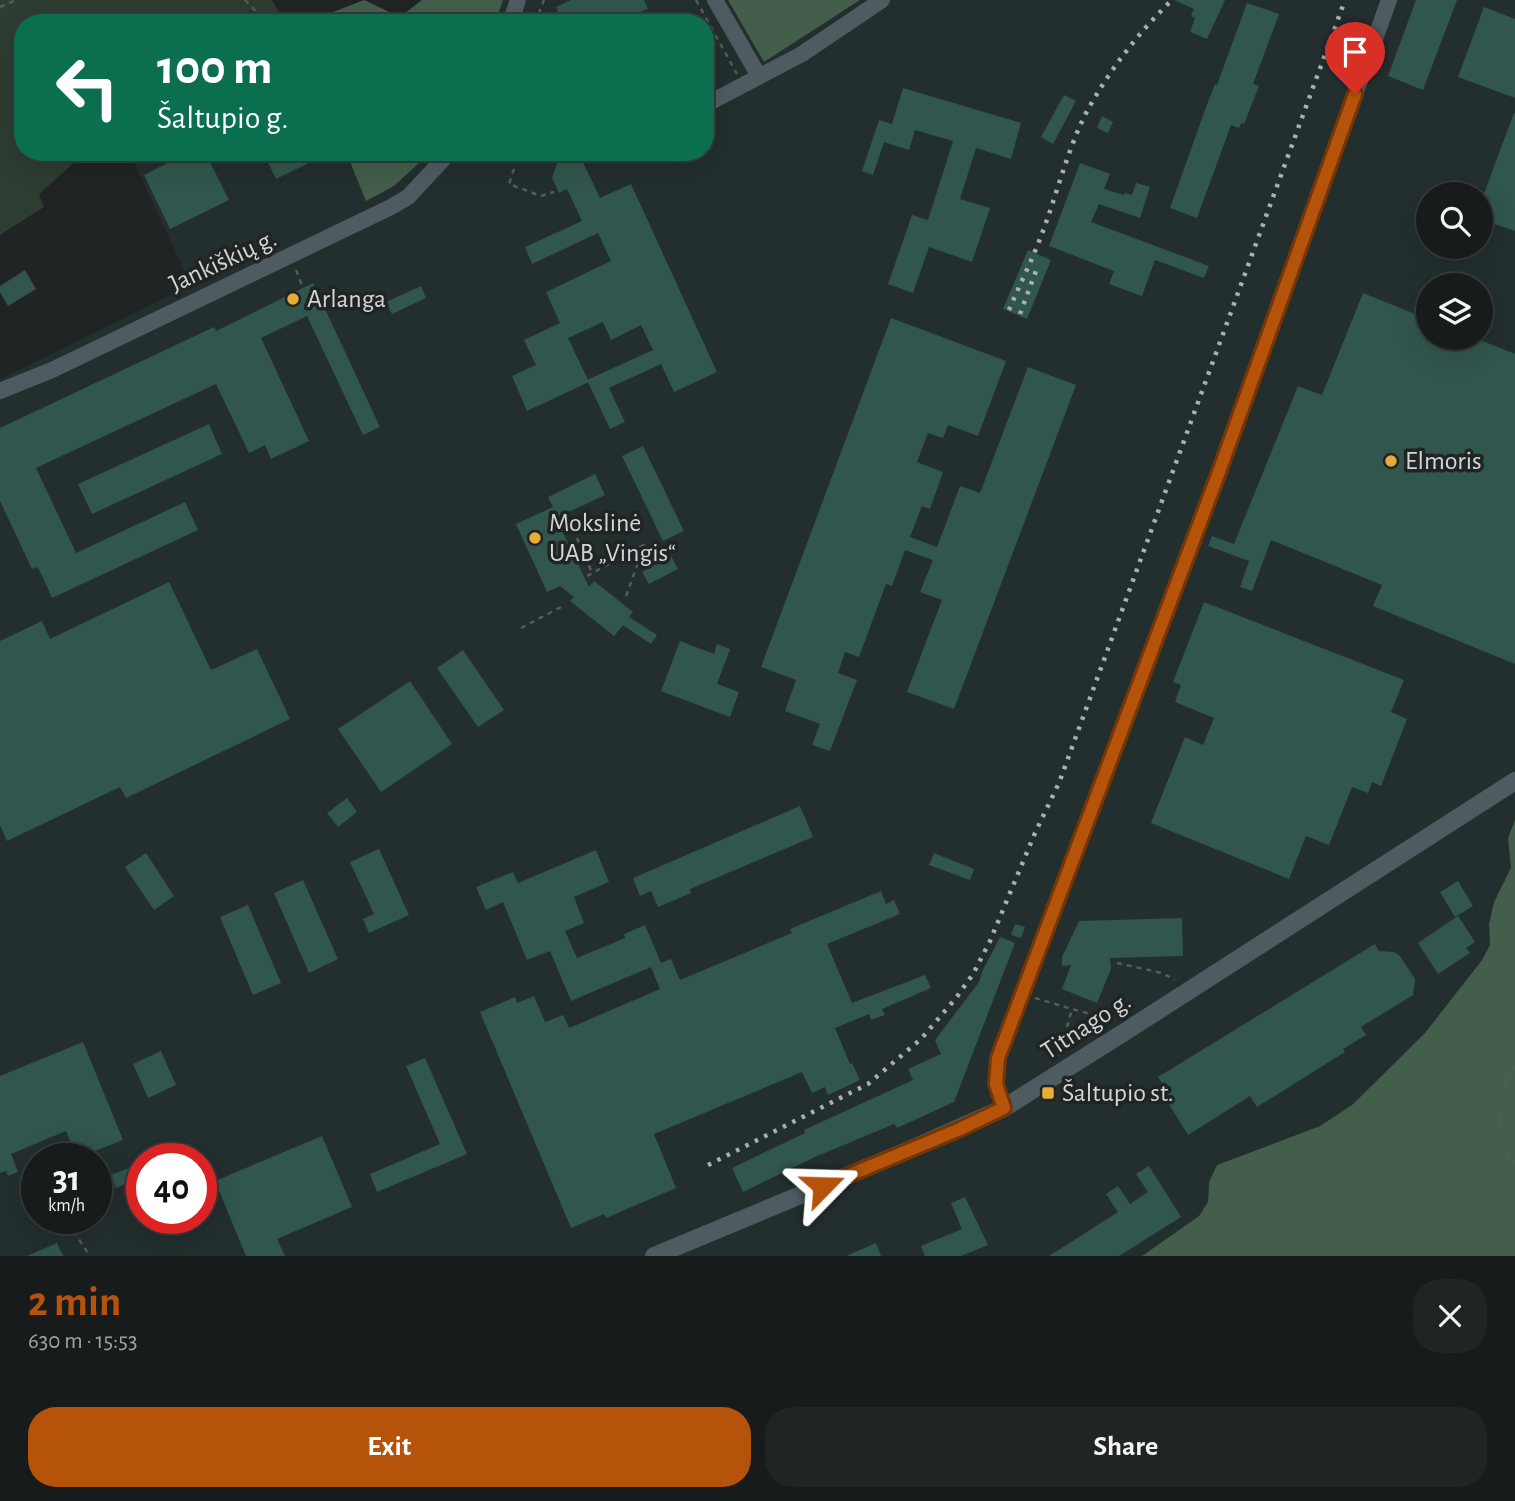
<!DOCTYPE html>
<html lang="en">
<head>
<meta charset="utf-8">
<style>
  body { margin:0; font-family:"Alegreya Sans",sans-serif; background:#212424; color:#f1f3f6; height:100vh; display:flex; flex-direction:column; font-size:26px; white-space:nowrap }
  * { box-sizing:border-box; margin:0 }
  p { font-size:23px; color:#9fa1a3 }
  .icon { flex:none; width:38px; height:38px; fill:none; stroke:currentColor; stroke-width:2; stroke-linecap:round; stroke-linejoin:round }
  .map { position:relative; height:1256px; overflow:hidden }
  .details { display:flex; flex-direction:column; background:#181b1b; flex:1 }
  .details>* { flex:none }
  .hud { position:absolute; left:14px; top:14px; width:700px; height:147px; border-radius:28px; box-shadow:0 7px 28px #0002,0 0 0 2px #36393a; background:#0b6e4f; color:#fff; overflow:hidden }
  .tools { position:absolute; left:1416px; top:182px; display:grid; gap:14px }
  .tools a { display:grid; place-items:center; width:77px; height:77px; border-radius:50%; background:#181b1b; box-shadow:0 7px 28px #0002,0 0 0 2px #36393a; font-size:35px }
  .speed { position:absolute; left:21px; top:1143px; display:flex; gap:14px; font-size:35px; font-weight:700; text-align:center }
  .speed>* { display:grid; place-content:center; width:91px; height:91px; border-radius:50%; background:#181b1b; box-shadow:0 7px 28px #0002,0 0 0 2px #36393a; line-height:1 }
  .speed small { font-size:18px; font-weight:400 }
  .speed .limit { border:10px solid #d22; background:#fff; color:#111 }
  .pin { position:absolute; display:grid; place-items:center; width:60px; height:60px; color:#fff; margin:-72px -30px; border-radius:50% 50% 50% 0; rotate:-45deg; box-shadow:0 0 7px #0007 }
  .pin .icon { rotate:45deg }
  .me { position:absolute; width:77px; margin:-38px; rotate:68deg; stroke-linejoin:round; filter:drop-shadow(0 0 5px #0008) }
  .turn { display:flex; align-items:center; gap:24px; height:147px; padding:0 28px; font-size:32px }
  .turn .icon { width:91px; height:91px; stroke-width:2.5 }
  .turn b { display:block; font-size:49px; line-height:60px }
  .round { display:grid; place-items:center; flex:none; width:74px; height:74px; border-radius:28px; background:#212424 }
  .headline { display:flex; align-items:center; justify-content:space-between; height:119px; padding:0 28px }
  h1 { font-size:42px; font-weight:700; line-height:52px; color:#b45309 }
  .action { display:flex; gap:14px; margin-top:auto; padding:14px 28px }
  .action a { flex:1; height:80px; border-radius:28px; background:#b45309; color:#fff; font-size:28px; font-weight:700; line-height:80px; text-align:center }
  .action a+a { background:#212424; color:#f1f3f6 }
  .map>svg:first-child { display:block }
  .built { fill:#232e2f; fill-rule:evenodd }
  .green { fill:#2d3d31 }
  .forest { fill:#435e4b }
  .building { fill:#31564d }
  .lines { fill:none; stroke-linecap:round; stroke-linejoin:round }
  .path { stroke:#565a5a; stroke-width:2.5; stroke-dasharray:5 5; stroke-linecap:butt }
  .minor { stroke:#4e5c62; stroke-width:16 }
  .tertiary { stroke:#4e5c62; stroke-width:18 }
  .rail { stroke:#abafaf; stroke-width:4.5; stroke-dasharray:3.5 7; stroke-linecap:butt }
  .route-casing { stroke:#753606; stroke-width:18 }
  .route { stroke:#b45309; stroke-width:12 }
  .poi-dot { fill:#e6ad36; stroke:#202424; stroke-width:2.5 }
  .labels { text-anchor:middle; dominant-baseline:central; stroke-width:7; stroke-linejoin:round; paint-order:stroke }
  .street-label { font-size:26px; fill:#d3d6d6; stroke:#202424 }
  .poi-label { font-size:26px; fill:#d3d6d6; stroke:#202424; text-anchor:start }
</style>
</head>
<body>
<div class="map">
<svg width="1515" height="1256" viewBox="0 0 1515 1256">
  <rect width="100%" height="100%" fill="#202424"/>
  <g class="built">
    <path d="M 503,0 L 728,0 L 764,61 L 860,0 L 1515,0 L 1515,820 L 1508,838 L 1511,868 L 1494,902 L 1489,924 L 1490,945 L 1482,960 L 1425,1033 L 1352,1105 L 1320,1126 L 1217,1165 L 1209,1182 L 1208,1202 L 1199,1216 L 1142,1256 L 0,1256 L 0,379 L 191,285 L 129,152 L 346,152 L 366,200 L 394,186 L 431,152 L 705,152 L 705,23 L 495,23 ZM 1428,194 L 1480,194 L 1480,247 L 1428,247 ZM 1428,285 L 1480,285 L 1480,338 L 1428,338 ZM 37,1158 L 96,1158 L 96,1218 L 37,1218 ZM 142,1158 L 201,1158 L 201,1218 L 142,1218 Z"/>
    <polygon points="251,10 266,23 232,23"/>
  </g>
  <polygon class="green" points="0,0 272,0 285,23 266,23 251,10 232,23 23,23 23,152 86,152 39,194 44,207 0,235"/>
  <g class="forest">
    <polygon points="364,0 400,17 422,0 503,0 495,23 316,23 328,14"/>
    <polygon points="728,0 860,0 764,62"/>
    <polygon points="346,152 431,152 394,186 366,201"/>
    <polygon points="1515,820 1515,1256 1142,1256 1199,1216 1208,1202 1209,1182 1217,1165 1320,1126 1352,1105 1425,1033 1482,960 1490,945 1489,924 1494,902 1511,868 1508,838"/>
  </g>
  <g class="building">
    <polygon points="571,0 644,0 648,9 630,16 633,23 563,23 556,7"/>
    <polygon points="1174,0 1225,0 1207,39 1190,32 1195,18 1191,16 1194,9"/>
    <polygon points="1416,0 1457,0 1423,90 1388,76"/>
    <polygon points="1247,3 1279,14 1253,84 1259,86 1244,124 1241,123 1239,128 1231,125 1197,218 1170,208 1206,107 1215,84 1217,85"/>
    <polygon points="1484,7 1515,19 1515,98 1458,77"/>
    <polygon points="903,88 1021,123 1011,159 976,148 960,199 990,208 972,262 929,247 913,293 888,284 912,215 928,220 953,141 915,130 909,150 884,142 873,175 862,171 879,120 892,124"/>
    <polygon points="1064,95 1076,101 1053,144 1041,137"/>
    <polygon points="1514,113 1515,113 1515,231 1480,219 1480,204"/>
    <polygon points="1102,116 1113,122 1108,133 1097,128"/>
    <polygon points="189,152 205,152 229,200 170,229 144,175"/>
    <polygon points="263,152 331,152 276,179"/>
    <polygon points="561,152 578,152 600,198 631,184 717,372 674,392 661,364 609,388 625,422 610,429 587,380 653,350 641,325 611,340 603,322 568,338 589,382 527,411 512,376 536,365 524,340 560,323 546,292 611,261 598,233 532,264 525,247 582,221 567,189 559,193 552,178"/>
    <polygon points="1080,163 1110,174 1104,189 1124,195 1125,193 1132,195 1136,183 1150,187 1140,218 1099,204 1091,222 1209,266 1204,278 1155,260 1142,296 1109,284 1114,271 1049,246"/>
    <polygon points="1028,250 1051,260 1027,319 1003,309"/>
    <polygon points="25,270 36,289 8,306 0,292 0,286"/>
    <polygon points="313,283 380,427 363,435 307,316 261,338 309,441 271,459 265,445 249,453 216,384 36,468 76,553 185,502 198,530 52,598 38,567 32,569 0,501 0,428 214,327 216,331"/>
    <polygon points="421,286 426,298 392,314 386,302"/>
    <polygon points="1363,293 1428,319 1428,338 1475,338 1515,354 1515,664 1373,606 1382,585 1271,540 1252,591 1240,587 1249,561 1208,546 1212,536 1234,544 1298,386 1322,395"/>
    <polygon points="891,318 1006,361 978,436 948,425 943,438 928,433 917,462 943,472 930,509 922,506 910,537 937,547 960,486 980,493 1028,367 1076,385 954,709 907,692 942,600 920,592 933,560 905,550 892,586 886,584 859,657 845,652 838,673 857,680 830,751 812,745 820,724 785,711 796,680 761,667"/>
    <polygon points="209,424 222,454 92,514 78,484"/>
    <polygon points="643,446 684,531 663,541 622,456"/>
    <polygon points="595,474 605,495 556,518 589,587 594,581 633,612 629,617 657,635 651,644 623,625 614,636 570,601 574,597 560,586 547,592 516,524 553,507 548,497"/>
    <polygon points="671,556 678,569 649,584 642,572"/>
    <polygon points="169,582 211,670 257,649 290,719 126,798 120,787 7,841 0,825 0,641 42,621 50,639"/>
    <polygon points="1204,602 1404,680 1391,712 1407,719 1381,786 1372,782 1368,793 1352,787 1329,845 1306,836 1289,879 1151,823 1185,737 1203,745 1214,718 1175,702 1181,685 1173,682"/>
    <polygon points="680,641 714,654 717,644 730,649 717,684 739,692 730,717 661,691"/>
    <polygon points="463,650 504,710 478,727 437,668"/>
    <polygon points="410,681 452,744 381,792 338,729"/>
    <polygon points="347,798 357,812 338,827 327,813"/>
    <polygon points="800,806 813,837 690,889 691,893 658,907 651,891 640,896 633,878"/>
    <polygon points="379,849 409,915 369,933 363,919 374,914 350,862"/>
    <polygon points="596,850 609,882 574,897 584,923 565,931 577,958 625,938 624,934 645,925 661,963 671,959 680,980 792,933 790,929 881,891 886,904 894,900 900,914 827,944 852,1003 925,975 931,988 882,1009 885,1015 871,1020 869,1014 835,1028 850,1064 852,1063 860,1080 828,1095 825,1087 812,1093 802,1072 654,1134 676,1188 606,1218 604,1214 571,1228 480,1012 515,997 517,1003 534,996 545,1022 563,1015 569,1028 660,989 651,967 571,1001 550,951 527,960 503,902 486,910 476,887 513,872 518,883"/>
    <polygon points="146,853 174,896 154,910 125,867"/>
    <polygon points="934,853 974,869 970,880 929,865"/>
    <polygon points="303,880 338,959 309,973 274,893"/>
    <polygon points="1458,881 1473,906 1455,917 1440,892"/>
    <polygon points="248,905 281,983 253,995 220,917"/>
    <polygon points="1458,916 1475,942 1466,948 1470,953 1438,974 1418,943"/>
    <polygon points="1182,918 1183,956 1110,958 1111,969 1097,1003 1062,989 1071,965 1062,966 1062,957 1079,921"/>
    <polygon points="1015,924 1025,927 1021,938 1011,935"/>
    <polygon points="1000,937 1015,943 954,1102 897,1128 894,1124 815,1157 743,1192 732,1168 805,1133 804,1130 913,1080 908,1069 941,1054 935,1040 979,982 982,972"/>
    <polygon points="1375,944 1379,951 1394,952 1400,956 1415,979 1413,995 1361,1027 1366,1035 1343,1049 1345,1052 1257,1107 1250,1096 1188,1135 1162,1093 1167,1090 1158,1077"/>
    <polygon points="83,1042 123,1140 77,1158 66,1131 11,1154 18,1172 8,1176 6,1171 0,1173 0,1076"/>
    <polygon points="161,1051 176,1085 148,1098 133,1064"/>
    <polygon points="425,1058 467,1154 377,1192 370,1174 440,1144 406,1066"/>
    <polygon points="322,1136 352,1207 277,1239 285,1256 246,1256 215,1181"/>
    <polygon points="134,1166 139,1179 116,1188 111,1175"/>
    <polygon points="1149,1166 1181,1217 1119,1256 1049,1256 1118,1212 1106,1194 1118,1186 1130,1204 1148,1192 1136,1174"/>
    <polygon points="965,1197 988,1245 961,1256 925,1256 921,1246 962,1229 951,1203"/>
    <polygon points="57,1243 63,1256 27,1256"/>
    <polygon points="876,1243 881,1256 846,1256"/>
  </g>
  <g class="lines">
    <g class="path">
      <polyline points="245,0 267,23"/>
      <polyline points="696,0 737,74"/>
      <polyline points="0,7 16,0"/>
      <polyline points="535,23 544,0"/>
      <polyline points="485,159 488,152"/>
      <polyline points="514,169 509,184 541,196 554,192"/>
      <polyline points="296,270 303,288"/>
      <polyline points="577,538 592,573"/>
      <polyline points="587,576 645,544"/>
      <polyline points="626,596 645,544"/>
      <polyline points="521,628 563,606"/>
      <polyline points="1117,963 1162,973 1175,980"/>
      <polyline points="1035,998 1072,1009"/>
      <polyline points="1059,1056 1072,1009 1113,1020"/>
      <path d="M 1515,1065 C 1498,1093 1494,1137 1515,1164"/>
      <polyline points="68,1223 90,1256"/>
    </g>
    <g class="minor">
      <polyline points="715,0 759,76"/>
      <polyline points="510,23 518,0"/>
      <polyline points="705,105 802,54 882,0"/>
      <polyline points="612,153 613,152"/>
      <polyline points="0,391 52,370 391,207 408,197 450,152"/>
      <polyline points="1004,1108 996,1084 998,1057 1219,473 1389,0"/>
    </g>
    <polyline class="tertiary" points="654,1256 909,1150 1004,1108 1123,1033 1515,781"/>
    <g class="rail">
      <path d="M 1009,310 C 1020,284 1033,258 1043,231 C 1057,193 1067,152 1085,115 C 1108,72 1137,34 1172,0"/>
      <polyline points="1020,314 1037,268"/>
      <polyline points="708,1165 868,1084 921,1039 956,998 973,974 990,941 1035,833 1059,783 1345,0"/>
    </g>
  </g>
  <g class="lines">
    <g class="route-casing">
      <polyline id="route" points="823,1186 960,1129 1004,1108 996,1084 998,1058 1219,472 1355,94"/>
    </g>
    <use href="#route" class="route"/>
  </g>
  <g class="poi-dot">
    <circle cx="293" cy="299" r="7"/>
    <circle cx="1391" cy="461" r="7"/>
    <circle cx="535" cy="538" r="7"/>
    <rect x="1041" y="1086" width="14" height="14" rx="3.5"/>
  </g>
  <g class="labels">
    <g class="street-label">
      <text transform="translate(223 261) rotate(-25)">Jankiškių g.</text>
      <text transform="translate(1086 1026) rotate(-33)">Titnago g.</text>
    </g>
    <g class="poi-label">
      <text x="307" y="299">Arlanga</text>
      <text x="1405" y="461">Elmoris</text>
      <text x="549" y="523">Mokslinė<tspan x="549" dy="30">UAB „Vingis“</tspan></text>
      <text x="1062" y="1093">Šaltupio st.</text>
    </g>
  </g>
</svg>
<div class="tools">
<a><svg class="icon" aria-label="search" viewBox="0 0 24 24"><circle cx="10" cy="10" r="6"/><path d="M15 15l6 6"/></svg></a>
<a><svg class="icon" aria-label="layers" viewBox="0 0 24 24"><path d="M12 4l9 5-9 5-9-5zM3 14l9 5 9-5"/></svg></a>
</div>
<div class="speed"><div>31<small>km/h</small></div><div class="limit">40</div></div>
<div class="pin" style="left:1355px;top:94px;background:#d93025"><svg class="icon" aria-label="arrive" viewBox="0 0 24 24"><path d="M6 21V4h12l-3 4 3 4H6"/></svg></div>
<svg class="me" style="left:823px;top:1186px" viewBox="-20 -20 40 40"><path d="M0-17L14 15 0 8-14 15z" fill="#b45309" stroke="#fff" stroke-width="4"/></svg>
<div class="hud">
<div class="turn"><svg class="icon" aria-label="left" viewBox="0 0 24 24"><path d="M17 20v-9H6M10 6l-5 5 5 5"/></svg><div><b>100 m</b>Šaltupio g.</div></div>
</div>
</div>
<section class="details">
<div class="headline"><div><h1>2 min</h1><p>630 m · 15:53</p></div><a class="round"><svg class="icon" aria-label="close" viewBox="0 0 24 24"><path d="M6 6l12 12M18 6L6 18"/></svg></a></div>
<div class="action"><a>Exit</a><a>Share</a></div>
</section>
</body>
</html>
